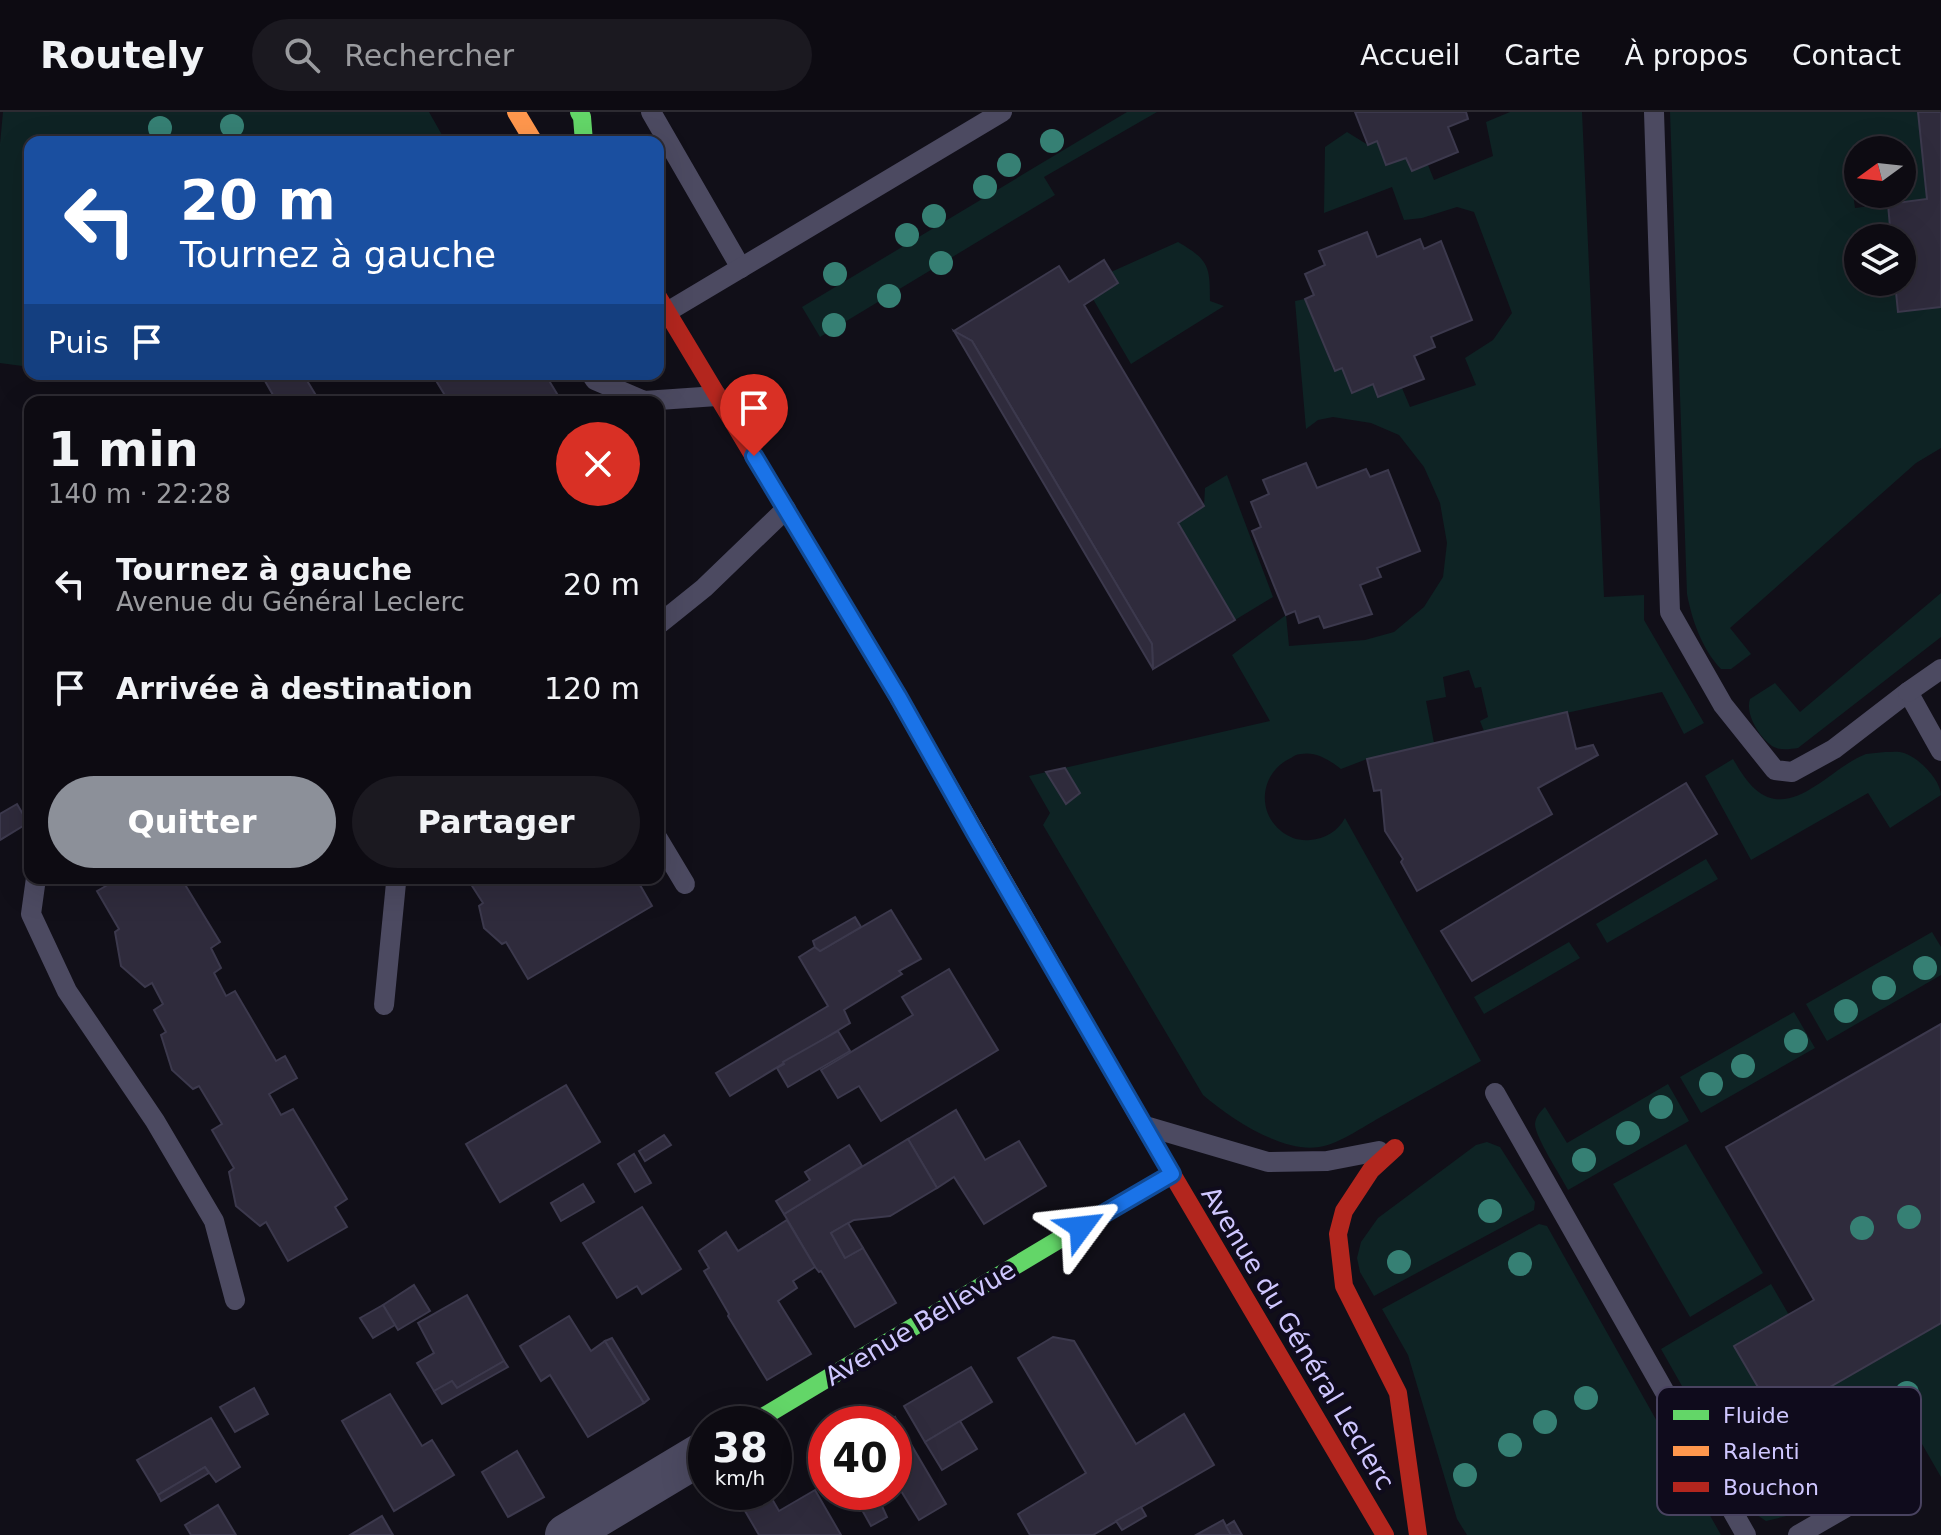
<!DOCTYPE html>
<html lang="fr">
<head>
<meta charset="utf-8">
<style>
  body { margin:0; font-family:"DejaVu Sans",sans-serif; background:#1b1920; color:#f1f3f6; height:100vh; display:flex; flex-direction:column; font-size:30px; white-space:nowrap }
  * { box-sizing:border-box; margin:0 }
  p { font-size:26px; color:#9a9b9f }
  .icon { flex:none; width:44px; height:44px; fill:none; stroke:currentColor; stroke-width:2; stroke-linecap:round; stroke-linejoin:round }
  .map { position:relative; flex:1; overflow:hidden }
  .drawer { position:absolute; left:24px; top:284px; width:640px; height:488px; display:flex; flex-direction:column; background:#0d0b12; border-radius:16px; box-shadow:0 8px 32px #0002,0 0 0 2px #2d2b32 }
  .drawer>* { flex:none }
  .hud { position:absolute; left:24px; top:24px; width:640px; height:244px; border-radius:16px; box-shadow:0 8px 32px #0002,0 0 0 2px #2d2b32; background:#1a4fa0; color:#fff; overflow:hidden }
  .needle { width:52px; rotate:255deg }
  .tools { position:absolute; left:1844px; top:24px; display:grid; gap:16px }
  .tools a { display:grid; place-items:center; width:72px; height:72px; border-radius:50%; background:#0d0b12; box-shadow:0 8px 32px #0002,0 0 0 2px #2d2b32; font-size:40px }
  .speed { position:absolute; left:688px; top:1294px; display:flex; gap:16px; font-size:40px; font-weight:700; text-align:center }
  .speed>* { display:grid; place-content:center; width:104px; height:104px; border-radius:50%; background:#0d0b12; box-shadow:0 8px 32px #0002,0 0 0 2px #2d2b32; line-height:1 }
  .speed small { font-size:20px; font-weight:400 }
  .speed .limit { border:12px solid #d22; background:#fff; color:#111 }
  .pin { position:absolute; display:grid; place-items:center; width:68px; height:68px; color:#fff; margin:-82px -34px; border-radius:50% 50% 50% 0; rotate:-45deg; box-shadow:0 0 8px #0007 }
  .pin .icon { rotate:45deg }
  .me { position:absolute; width:88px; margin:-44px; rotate:60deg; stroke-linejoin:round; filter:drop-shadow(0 0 6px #0008) }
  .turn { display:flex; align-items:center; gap:28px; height:168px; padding:0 24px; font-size:36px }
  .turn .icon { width:104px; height:104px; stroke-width:2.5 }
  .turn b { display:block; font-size:56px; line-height:68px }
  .then { display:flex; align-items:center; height:76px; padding:0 24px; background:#0003; gap:16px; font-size:30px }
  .round { display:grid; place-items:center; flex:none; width:84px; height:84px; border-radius:42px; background:#1b1920 }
  .overview { display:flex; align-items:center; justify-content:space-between; height:136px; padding:0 24px }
  h1 { font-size:48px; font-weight:700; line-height:60px }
  .action { display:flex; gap:16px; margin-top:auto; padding:16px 24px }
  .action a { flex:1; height:92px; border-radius:48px; background:#8c9099; color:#fff; font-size:32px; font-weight:700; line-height:92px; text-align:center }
  .action a+a { background:#1b1920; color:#f1f3f6 }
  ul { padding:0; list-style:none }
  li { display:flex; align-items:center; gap:24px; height:104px; padding:0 24px }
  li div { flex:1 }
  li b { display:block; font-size:30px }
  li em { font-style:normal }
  header { display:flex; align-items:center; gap:48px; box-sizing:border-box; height:112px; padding:0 40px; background:#0d0b12; border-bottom:2px solid #2d2b32 }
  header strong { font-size:38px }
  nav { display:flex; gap:44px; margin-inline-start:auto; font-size:28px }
  .search { width:560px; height:72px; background:#1b1920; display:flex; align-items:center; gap:20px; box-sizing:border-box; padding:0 28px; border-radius:44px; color:#9a9b9f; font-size:30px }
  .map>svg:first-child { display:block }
  .green { fill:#0e2324 }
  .building { fill:#2f2b3c; stroke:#3c394d; stroke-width:2 }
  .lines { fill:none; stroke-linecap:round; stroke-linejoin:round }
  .lane { stroke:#4c4a61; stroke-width:20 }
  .street { stroke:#4c4a61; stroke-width:42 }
  .fast { stroke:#63d668; stroke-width:18 }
  .slow { stroke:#ff974d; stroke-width:18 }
  .jam { stroke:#b3261e; stroke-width:18 }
  .tree { fill:#368074 }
  .route-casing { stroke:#114b97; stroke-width:20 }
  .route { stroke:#1a73e8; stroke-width:14 }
  .labels { text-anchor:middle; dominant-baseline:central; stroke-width:8; stroke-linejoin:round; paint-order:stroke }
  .street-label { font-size:26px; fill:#cfc7ff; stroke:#0f0b1c }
  .key { fill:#0f0b1c; stroke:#494360; stroke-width:2 }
  .key-label { font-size:22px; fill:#cfc7ff }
</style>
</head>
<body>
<header>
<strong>Routely</strong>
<div class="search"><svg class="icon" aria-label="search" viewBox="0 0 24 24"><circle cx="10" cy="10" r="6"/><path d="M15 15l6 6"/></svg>Rechercher</div>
<nav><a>Accueil</a><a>Carte</a><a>À propos</a><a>Contact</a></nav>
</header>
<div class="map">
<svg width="1941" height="1423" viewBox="0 0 1941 1423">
  <rect width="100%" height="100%" fill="#110f18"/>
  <g class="green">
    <polygon points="3,0 429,0 446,30 30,30 30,255 0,251 0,32"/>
    <polygon points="1127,0 1157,0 1044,65 1055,83 820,225 802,195"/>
    <path d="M 1510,0 L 1582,0 L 1604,485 L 1644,483 L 1644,508 L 1704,611 L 1684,622 L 1662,580 L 1484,619 L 1480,609 L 1488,605 L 1481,575 L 1475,576 L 1469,558 L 1443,565 L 1446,585 L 1426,589 L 1434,631 L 1367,647 L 1341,657 C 1330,648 1315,639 1301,642 C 1296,642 1293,645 1289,647 C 1261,661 1256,699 1281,719 C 1290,726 1299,729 1310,728 C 1325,727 1338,719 1345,706 L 1481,949 C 1447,968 1413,987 1379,1006 C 1365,1014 1339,1031 1324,1034 C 1286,1044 1231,1007 1203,983 L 1043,713 L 1050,701 L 1029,664 L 1270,609 L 1232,543 L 1286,503 L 1289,534 L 1365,528 L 1394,520 L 1424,495 L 1443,465 L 1447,431 L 1440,391 L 1424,355 L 1399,323 L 1371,311 L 1333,305 L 1318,308 L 1306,317 L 1295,189 L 1305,187 L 1334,259 L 1342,256 L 1352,280 L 1373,272 L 1379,285 L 1402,276 L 1410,295 L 1476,273 L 1465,246 L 1493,228 L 1512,201 L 1474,100 L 1457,95 L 1422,106 L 1404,108 L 1392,75 L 1324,101 L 1325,35 L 1347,20 L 1368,33 L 1377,30 L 1386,53 L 1406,46 L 1412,58 L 1428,53 L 1434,68 L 1493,44 L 1486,10 Z"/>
    <path d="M 1670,0 L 1918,0 L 1927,87 L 1905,90 L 1902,67 L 1902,38 L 1858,38 L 1858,43 L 1848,45 L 1855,96 L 1888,92 L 1891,126 L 1858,126 L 1858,170 L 1895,170 L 1898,200 L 1941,195 L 1941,336 L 1916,351 L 1730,516 L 1751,542 L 1731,557 L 1721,557 C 1702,537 1692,508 1687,482 Z"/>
    <path d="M 1178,130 C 1209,148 1210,154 1210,189 L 1224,194 L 1131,252 L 1093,187 L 1111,160 Z"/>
    <polygon points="1227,363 1273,485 1235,508 1178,411 1204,394 1205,376"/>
    <path d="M 1941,481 L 1941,525 L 1798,636 C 1790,637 1780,639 1772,634 C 1759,625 1745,602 1750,587 L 1775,571 L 1800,600 Z"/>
    <path d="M 1885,640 C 1891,640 1899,639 1904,641 C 1919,646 1940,667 1941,683 L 1890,716 L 1868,681 L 1751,748 L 1705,664 L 1733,647 C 1739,657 1746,669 1755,677 C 1792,710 1832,654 1866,642 C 1872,641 1879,641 1885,640 Z"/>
    <polygon points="1706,747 1718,767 1607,831 1596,812"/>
    <polygon points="1932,820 1941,835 1941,863 1827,929 1806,892"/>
    <polygon points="1569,830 1580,846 1484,902 1474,885"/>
    <polygon points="1794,900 1815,936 1701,1001 1680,965"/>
    <path d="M 1668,972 L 1689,1009 L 1568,1078 C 1561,1064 1535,1025 1535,1012 C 1536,1004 1540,1000 1545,995 L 1567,1031 Z"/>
    <polygon points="1487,1030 1500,1035 1535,1090 1534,1098 1374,1184 1360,1160 1357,1146 1361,1130 1378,1106 1476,1033"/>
    <polygon points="1686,1032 1763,1161 1690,1205 1613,1072"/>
    <polygon points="1539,1112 1547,1114 1721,1423 1467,1423 1457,1407 1408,1243 1382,1197"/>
    <polygon points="1771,1172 1789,1203 1734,1234 1776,1306 1941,1211 1941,1365 1903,1299 1775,1372 1791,1403 1766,1409 1754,1401 1661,1237"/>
  </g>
  <g class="building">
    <polygon points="1355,0 1466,0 1468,7 1448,15 1458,40 1412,59 1406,46 1386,53 1377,29 1368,33"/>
    <polygon points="1918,0 1941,0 1941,195 1898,200 1895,170 1902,170 1902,126 1891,126 1888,92 1927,87"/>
    <polygon points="1367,120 1377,145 1420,127 1424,137 1441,129 1472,208 1431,225 1435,235 1414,244 1424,267 1378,285 1373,272 1352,281 1342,256 1335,259 1305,187 1314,183 1305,162 1325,153 1319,139"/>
    <polygon points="1104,148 1118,171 1084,193 1204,394 1178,411 1235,508 1153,557 1152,532 972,229 954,219 1059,154 1069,170"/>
    <polygon points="954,219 972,229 1152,532 1153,557"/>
    <polygon points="261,262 303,262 320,290 277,290"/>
    <polygon points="432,262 545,262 562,290 449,290"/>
    <polygon points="1306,351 1317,376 1366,357 1370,365 1388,358 1420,439 1377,456 1381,465 1360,473 1372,502 1324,516 1319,504 1299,511 1295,499 1286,503 1252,419 1261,415 1251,390 1269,382 1263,368"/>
    <polygon points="1567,600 1576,637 1593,633 1598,643 1538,676 1552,702 1417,779 1401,750 1403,747 1385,719 1381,678 1374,679 1367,647"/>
    <polygon points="1065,656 1080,681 1066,692 1046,660"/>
    <polygon points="1686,671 1717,722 1472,869 1441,819"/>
    <polygon points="17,692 28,711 0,728 0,702"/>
    <polygon points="120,766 181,766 220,830 211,836 221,856 214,861 226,884 235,879 276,949 285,944 297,966 269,982 281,1003 293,997 347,1087 335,1095 347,1115 288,1149 266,1110 260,1114 236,1094 229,1060 234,1056 212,1018 222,1012 199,974 193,977 172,958 161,923 166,920 154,898 163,892 152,871 145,875 121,854 115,820 119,817 97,779"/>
    <polygon points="467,766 636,766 652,794 528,867 506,830 502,832 484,816 479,794 483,791"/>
    <polygon points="891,798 921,847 899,859 902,862 844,898 850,911 730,984 716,961 828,894 799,845 815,835 820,839"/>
    <polygon points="855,805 861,815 820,839 815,835 813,829"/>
    <polygon points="949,857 998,938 881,1009 859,974 838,986 821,958 913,903 902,885"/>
    <polygon points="1941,912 1941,1211 1776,1306 1734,1234 1814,1188 1726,1035"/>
    <polygon points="838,919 850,939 788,975 777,956 784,952 783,950"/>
    <polygon points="566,973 600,1030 500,1090 466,1032"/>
    <polygon points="956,998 985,1048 1019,1029 1046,1074 984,1112 954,1065 937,1076 908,1027"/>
    <polygon points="664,1023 671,1033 645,1049 639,1039"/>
    <polygon points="908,1027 937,1076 890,1104 854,1108 831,1121 845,1146 863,1136 896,1191 855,1215 821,1159 819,1160 815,1155 784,1102"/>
    <polygon points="849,1033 862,1054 784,1102 776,1089 810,1068 805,1060"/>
    <polygon points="634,1042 651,1071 635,1080 618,1052"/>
    <polygon points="583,1072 594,1090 561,1109 551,1091"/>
    <polygon points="642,1095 681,1157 642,1182 637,1174 617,1186 583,1131"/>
    <polygon points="787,1108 815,1155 793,1169 797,1176 778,1189 811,1242 767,1268 728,1204 729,1202 704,1159 709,1156 699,1139 726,1120 738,1139"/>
    <polygon points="848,1111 863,1136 845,1146 831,1121"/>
    <polygon points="414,1173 430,1199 398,1218 383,1193"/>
    <polygon points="467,1183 504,1249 457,1276 452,1269 434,1279 417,1251 434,1241 418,1211"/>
    <polygon points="383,1193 395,1213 373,1226 360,1206"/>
    <polygon points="569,1204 591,1239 605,1229 644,1291 588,1325 550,1263 541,1269 520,1234"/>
    <polygon points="1053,1225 1074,1229 1136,1332 1184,1302 1214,1353 1093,1423 1030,1423 1018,1402 1086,1361 1018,1246"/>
    <polygon points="612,1226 649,1287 644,1291 605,1229"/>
    <polygon points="504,1249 508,1255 442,1292 434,1279 452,1269 457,1276"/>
    <polygon points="971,1255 992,1290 925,1330 904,1294"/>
    <polygon points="254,1276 268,1302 235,1320 220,1295"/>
    <polygon points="390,1282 422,1334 432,1328 454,1363 394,1399 342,1309"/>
    <polygon points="895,1305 946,1392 919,1408 901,1379 881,1392 887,1405 871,1414 852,1380 894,1380 894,1312 884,1312"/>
    <polygon points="211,1306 240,1355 216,1370 205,1355 158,1383 137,1348"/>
    <polygon points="960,1309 977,1337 942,1358 925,1330"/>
    <polygon points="517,1339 544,1385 508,1405 482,1360"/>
    <polygon points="205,1355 209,1361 161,1389 158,1383"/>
    <polygon points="815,1378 841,1423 759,1423 734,1380 768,1380 779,1399"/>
    <polygon points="218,1393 236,1423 191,1423 185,1413"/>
    <polygon points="1141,1395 1146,1404 1122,1418 1116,1409"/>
    <polygon points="382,1404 393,1423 350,1423"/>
    <polygon points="1223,1408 1231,1423 1196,1423"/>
    <polygon points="1234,1409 1242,1423 1231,1423 1226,1414"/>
  </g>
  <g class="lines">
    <g class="lane">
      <polyline points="651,0 741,156"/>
      <polyline points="1654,0 1670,500 1723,593 1775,658 1792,660 1834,637 1908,580 1941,639"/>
      <polyline points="667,200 1002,0"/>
      <polyline points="591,262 595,268 644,289 717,284"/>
      <polyline points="658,513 704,476 786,397"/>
      <polyline points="1908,580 1941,557"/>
      <polyline points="658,727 685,772"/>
      <polyline points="36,766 31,802 67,879 155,1009 214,1109 235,1188"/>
      <polyline points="384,893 396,771 395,766"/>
      <polyline points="1495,981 1746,1423"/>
      <polyline points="1149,1015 1268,1050 1327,1049 1379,1039"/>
      <polyline points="1798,1423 1909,1359"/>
    </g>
    <polyline class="street" points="566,1423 706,1339"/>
    <g class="fast">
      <polyline points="579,0 582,5 584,30"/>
      <polyline points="751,1312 1085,1112 1172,1062"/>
    </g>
    <g class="slow">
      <polyline points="516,0 534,30"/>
      <polyline points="886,564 1053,855"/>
    </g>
    <g class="jam">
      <polyline points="658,185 886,564"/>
      <polyline points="1053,855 1139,1006 1385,1423"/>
      <polyline points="1395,1036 1371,1058 1344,1099 1338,1122 1344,1174 1398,1281 1418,1423"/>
    </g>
  </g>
  <g class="tree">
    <circle cx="232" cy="14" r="12"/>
    <circle cx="160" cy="16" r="12"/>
    <circle cx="1052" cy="29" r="12"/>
    <circle cx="1009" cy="53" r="12"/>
    <circle cx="985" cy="75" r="12"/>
    <circle cx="934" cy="104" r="12"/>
    <circle cx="907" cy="123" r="12"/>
    <circle cx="941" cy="151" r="12"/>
    <circle cx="835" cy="162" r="12"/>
    <circle cx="889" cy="184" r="12"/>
    <circle cx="834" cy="213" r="12"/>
    <circle cx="1925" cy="856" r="12"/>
    <circle cx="1884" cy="876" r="12"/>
    <circle cx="1846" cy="899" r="12"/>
    <circle cx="1796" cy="929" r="12"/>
    <circle cx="1743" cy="954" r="12"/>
    <circle cx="1711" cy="972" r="12"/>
    <circle cx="1661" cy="995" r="12"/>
    <circle cx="1628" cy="1021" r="12"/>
    <circle cx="1584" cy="1048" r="12"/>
    <circle cx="1490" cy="1099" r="12"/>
    <circle cx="1909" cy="1105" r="12"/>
    <circle cx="1862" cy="1116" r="12"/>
    <circle cx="1399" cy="1150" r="12"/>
    <circle cx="1520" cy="1152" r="12"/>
    <circle cx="1907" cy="1281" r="12"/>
    <circle cx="1586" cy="1286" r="12"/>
    <circle cx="1545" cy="1310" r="12"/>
    <circle cx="1510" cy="1333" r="12"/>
    <circle cx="1465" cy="1363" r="12"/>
  </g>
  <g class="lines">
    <g class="route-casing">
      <polyline id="route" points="754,344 898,584 975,721 1172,1062 1081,1115"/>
    </g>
    <use href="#route" class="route"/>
  </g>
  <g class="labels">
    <g class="street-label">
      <text transform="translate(920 1211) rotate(-31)">Avenue Bellevue</text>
      <text transform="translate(1298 1226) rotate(59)">Avenue du Général Leclerc</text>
    </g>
  </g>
  <rect x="1657" y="1275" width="264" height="128" rx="12" class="key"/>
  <rect x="1673" y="1298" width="36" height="10" fill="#63d668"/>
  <rect x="1673" y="1334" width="36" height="10" fill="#ff974d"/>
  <rect x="1673" y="1370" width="36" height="10" fill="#b3261e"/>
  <g class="key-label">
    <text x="1723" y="1311">Fluide</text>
    <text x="1723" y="1347">Ralenti</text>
    <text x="1723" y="1383">Bouchon</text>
  </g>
</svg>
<div class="tools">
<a><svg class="needle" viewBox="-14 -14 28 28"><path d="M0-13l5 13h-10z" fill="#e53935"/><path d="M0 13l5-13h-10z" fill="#9a9b9f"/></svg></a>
<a><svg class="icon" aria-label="layers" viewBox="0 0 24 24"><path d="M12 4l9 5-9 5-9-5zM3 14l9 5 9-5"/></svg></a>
</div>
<div class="speed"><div>38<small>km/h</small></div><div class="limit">40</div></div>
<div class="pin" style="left:754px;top:344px;background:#d93025"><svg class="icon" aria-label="arrive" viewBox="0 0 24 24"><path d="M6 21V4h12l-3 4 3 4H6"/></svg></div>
<svg class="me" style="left:1081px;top:1115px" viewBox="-20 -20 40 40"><path d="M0-17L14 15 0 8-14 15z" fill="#1a73e8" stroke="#fff" stroke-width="4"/></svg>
<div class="hud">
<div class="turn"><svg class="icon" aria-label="left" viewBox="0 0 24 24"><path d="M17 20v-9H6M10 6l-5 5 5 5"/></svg><div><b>20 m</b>Tournez à gauche</div></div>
<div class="then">Puis<svg class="icon" aria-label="arrive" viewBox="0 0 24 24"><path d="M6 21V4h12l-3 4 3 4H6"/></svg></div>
</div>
<section class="drawer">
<div class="overview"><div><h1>1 min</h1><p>140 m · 22:28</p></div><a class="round" style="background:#d93025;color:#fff"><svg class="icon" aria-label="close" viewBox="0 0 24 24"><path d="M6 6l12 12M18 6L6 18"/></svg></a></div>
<ul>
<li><svg class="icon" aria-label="left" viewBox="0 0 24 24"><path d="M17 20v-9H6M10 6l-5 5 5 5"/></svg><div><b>Tournez à gauche</b><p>Avenue du Général Leclerc</p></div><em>20 m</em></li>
<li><svg class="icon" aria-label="arrive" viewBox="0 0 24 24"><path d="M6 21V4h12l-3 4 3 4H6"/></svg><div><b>Arrivée à destination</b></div><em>120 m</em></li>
</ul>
<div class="action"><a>Quitter</a><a>Partager</a></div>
</section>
</div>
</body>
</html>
